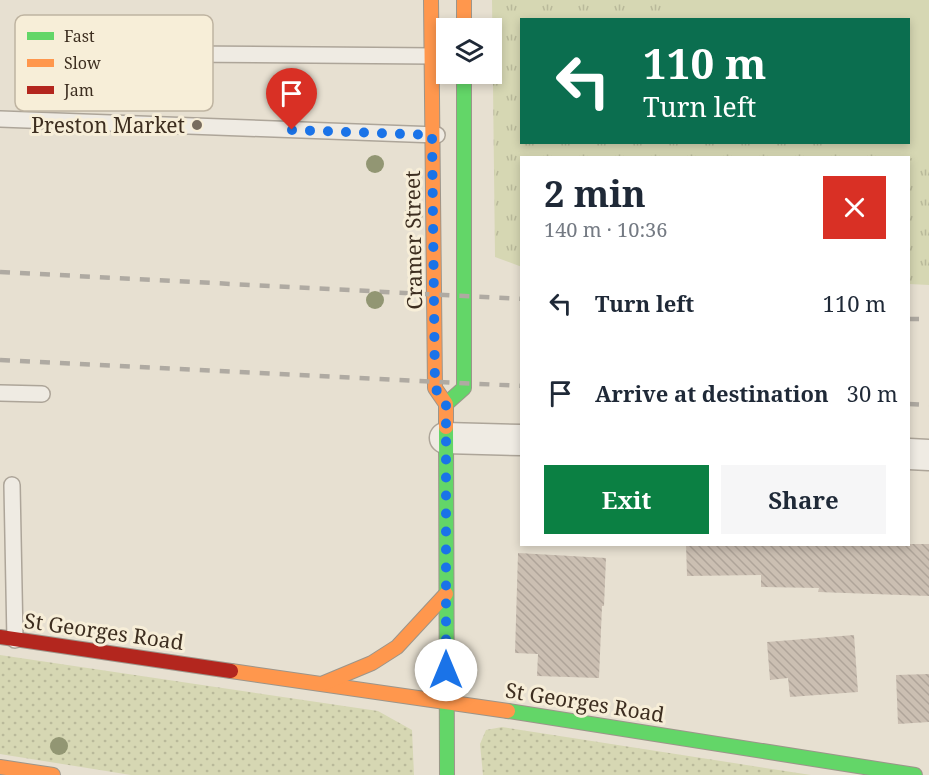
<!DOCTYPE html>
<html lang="en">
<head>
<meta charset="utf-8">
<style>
  body { margin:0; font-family:"Noto Serif",serif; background:#f6f6f7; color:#1f2937; height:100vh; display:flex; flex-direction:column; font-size:22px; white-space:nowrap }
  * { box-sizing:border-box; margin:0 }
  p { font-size:20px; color:#747a83 }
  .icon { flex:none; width:33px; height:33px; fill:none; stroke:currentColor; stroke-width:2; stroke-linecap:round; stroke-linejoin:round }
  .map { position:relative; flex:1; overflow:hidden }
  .sheet { position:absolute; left:520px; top:156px; width:390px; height:390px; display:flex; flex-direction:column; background:#fff; border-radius:0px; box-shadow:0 3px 9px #0003 }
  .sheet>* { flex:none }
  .guide { position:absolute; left:520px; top:18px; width:390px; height:126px; border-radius:0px; box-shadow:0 3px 9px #0003; background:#0b6e4f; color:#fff; overflow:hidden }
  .controls { position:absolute; left:436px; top:18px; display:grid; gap:12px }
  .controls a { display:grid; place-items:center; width:66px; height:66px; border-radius:0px; background:#fff; box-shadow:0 3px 9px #0003; font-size:30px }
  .pin { position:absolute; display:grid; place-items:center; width:51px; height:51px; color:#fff; margin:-62px -26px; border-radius:50% 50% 50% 0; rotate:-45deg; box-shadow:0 0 6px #0007 }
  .pin .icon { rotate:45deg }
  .me { position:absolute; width:66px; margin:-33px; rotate:0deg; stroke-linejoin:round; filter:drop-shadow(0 0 4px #0008) }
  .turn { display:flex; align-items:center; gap:21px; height:126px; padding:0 24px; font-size:27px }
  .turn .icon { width:78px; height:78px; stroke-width:2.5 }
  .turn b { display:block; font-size:42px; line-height:51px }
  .round { display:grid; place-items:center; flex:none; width:63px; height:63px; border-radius:0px; background:#f6f6f7 }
  .head { display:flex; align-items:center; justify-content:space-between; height:102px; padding:0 24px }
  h1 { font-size:36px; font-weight:700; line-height:45px }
  .cta { display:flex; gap:12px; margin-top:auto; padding:12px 24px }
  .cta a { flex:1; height:69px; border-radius:0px; background:#0b8043; color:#fff; font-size:24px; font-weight:700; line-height:69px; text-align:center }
  .cta a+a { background:#f6f6f7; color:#1f2937 }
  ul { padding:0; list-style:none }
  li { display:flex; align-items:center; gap:18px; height:90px; padding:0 24px }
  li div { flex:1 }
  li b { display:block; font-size:22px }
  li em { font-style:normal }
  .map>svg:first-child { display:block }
  .grass { fill:url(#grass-dots) }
  .park { fill:url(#park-tufts); fill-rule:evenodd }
  .garden { fill:#d6d7b3 }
  .building { fill:url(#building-back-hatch) }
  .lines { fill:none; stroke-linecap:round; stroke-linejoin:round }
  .lane-casing { stroke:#ada599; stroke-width:18 }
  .street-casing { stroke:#ada599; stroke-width:33 }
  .fast-casing { stroke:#9c958a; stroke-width:16 }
  .slow-casing { stroke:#9c958a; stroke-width:16 }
  .jam-casing { stroke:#9c958a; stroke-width:16 }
  .lane { stroke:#efebe3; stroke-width:15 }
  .street { stroke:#efebe3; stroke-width:30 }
  .fast { stroke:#63d668; stroke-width:14 }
  .slow { stroke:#ff974d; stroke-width:14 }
  .jam { stroke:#b3261e; stroke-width:14 }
  .rail { stroke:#afaaa2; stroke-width:4.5; stroke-dasharray:10 10; stroke-linecap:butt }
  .tree { fill:#929673 }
  .route { stroke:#1a73e8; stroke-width:10; stroke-dasharray:0 18 }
  .poi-dot { fill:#786c5e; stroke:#f7eed8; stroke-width:2 }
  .labels { text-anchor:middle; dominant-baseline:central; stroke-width:6; stroke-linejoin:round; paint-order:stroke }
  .poi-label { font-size:21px; fill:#3d2e20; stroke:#f7eed8; text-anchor:end }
  .street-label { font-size:21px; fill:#3d2e20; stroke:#f7eed8 }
  .key { fill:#f7eed8; stroke:#bfb4a1; stroke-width:1.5 }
  .key-label { font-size:16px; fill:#3d2e20 }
</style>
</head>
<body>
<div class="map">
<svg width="929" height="775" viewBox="0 0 929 775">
  <defs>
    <pattern id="grass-dots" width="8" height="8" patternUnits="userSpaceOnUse" patternTransform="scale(1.5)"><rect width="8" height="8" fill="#d6d7b3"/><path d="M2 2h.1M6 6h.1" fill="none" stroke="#b9b99a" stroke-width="1.8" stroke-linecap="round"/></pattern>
    <pattern id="park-tufts" width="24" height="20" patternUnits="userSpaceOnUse" patternTransform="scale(1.5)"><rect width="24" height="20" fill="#d6d7b3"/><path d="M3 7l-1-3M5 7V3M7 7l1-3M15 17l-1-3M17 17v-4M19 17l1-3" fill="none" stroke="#b9b99a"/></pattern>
    <pattern id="building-back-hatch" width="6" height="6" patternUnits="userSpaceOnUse" patternTransform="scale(1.5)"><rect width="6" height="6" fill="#cbbfb2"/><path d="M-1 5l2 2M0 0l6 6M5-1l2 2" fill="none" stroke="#afa499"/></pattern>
  </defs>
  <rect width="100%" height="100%" fill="#e7e0d1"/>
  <g class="grass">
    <polygon points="0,655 378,711 412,730 414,775 131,775 0,754"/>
    <polygon points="502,727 811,775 483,775 480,744 486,730"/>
  </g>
  <path class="park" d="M 492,0 L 929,0 L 929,285 L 909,284 L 909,158 L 522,158 L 522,267 L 495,257 ZM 522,20 L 909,20 L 909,142 L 522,142 Z"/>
  <polygon class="garden" points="667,0 929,0 929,159 885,157 840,143 909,142 909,20 675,19"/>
  <g class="building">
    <polygon points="686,544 929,544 929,596 818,592 819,588 761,587 761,575 687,576"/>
    <polygon points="518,553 606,558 604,606 602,606 599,678 537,676 538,654 515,653"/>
    <polygon points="854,635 858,692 790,697 788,678 770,680 767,642"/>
    <polygon points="929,674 929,722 898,724 896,675"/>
  </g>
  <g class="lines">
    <g class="lane-casing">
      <g id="lane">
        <polyline points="179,54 434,56"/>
        <polyline points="0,119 437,135"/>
        <polyline points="0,393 42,394"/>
        <polyline points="12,485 15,640"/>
      </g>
    </g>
    <g class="street-casing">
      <g id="street">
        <polyline points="445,438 522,440"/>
        <polyline points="909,454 929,455"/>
      </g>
    </g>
    <g class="fast-casing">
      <g id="fast">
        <polyline points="446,404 464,388 464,74"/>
        <polyline points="446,427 447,775"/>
        <polyline points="508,711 915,775"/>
      </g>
    </g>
    <g class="slow-casing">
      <g id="slow">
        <polyline points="431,0 435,388 446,404 446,427"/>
        <polyline points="464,0 464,28"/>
        <polyline points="231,671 508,711"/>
        <polyline points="324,683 372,663 397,647 446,594"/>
        <polyline points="0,767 53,775"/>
      </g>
    </g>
    <g class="jam-casing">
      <polyline id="jam" points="0,637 231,671"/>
    </g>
    <use href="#lane" class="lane"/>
    <use href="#street" class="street"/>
    <use href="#fast" class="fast"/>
    <use href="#slow" class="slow"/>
    <use href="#jam" class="jam"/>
    <g class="rail">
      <polyline points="0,272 522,299"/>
      <polyline points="909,319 929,319"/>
      <polyline points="0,360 522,386"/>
      <polyline points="909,404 929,405"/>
    </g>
  </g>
  <g class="tree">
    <circle cx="375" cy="164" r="9"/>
    <circle cx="414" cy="214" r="9"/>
    <circle cx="375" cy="300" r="9"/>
    <circle cx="59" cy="746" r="9"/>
  </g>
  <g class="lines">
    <polyline class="route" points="292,130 432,135 435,388 446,404 446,670"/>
  </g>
  <circle class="poi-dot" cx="197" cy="125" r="6"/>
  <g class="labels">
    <g class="poi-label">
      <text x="185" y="125">Preston Market</text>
    </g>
    <g class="street-label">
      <text transform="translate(413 240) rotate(-91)">Cramer Street</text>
      <text transform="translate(104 631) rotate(8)">St Georges Road</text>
      <text transform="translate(585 702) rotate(9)">St Georges Road</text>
    </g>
  </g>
  <rect x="15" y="15" width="198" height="96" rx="9" class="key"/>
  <rect x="27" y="32" width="27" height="8" fill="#63d668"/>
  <rect x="27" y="59" width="27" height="8" fill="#ff974d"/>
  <rect x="27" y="86" width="27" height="8" fill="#b3261e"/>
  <g class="key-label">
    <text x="64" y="42">Fast</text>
    <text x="64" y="69">Slow</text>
    <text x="64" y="96">Jam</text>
  </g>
</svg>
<div class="controls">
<a><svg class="icon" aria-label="layers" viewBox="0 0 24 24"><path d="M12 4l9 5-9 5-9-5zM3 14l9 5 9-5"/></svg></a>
</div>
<div class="pin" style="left:292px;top:130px;background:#d93025"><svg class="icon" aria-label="arrive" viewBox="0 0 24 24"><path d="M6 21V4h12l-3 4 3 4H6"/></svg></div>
<svg class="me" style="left:446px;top:670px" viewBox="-20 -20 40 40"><circle r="19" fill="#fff"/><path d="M0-13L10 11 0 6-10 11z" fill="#1a73e8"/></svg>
<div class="guide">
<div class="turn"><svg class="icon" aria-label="left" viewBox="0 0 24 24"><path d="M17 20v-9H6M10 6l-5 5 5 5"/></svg><div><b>110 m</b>Turn left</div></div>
</div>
<section class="sheet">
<div class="head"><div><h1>2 min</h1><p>140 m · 10:36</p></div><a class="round" style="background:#d93025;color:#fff"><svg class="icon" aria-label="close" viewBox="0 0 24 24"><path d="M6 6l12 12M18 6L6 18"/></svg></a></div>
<ul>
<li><svg class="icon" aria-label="left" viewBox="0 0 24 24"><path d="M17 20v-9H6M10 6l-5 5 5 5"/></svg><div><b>Turn left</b></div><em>110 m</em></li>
<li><svg class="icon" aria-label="arrive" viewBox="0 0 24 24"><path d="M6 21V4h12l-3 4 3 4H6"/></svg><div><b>Arrive at destination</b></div><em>30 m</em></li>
</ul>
<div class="cta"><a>Exit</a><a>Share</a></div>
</section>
</div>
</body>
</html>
